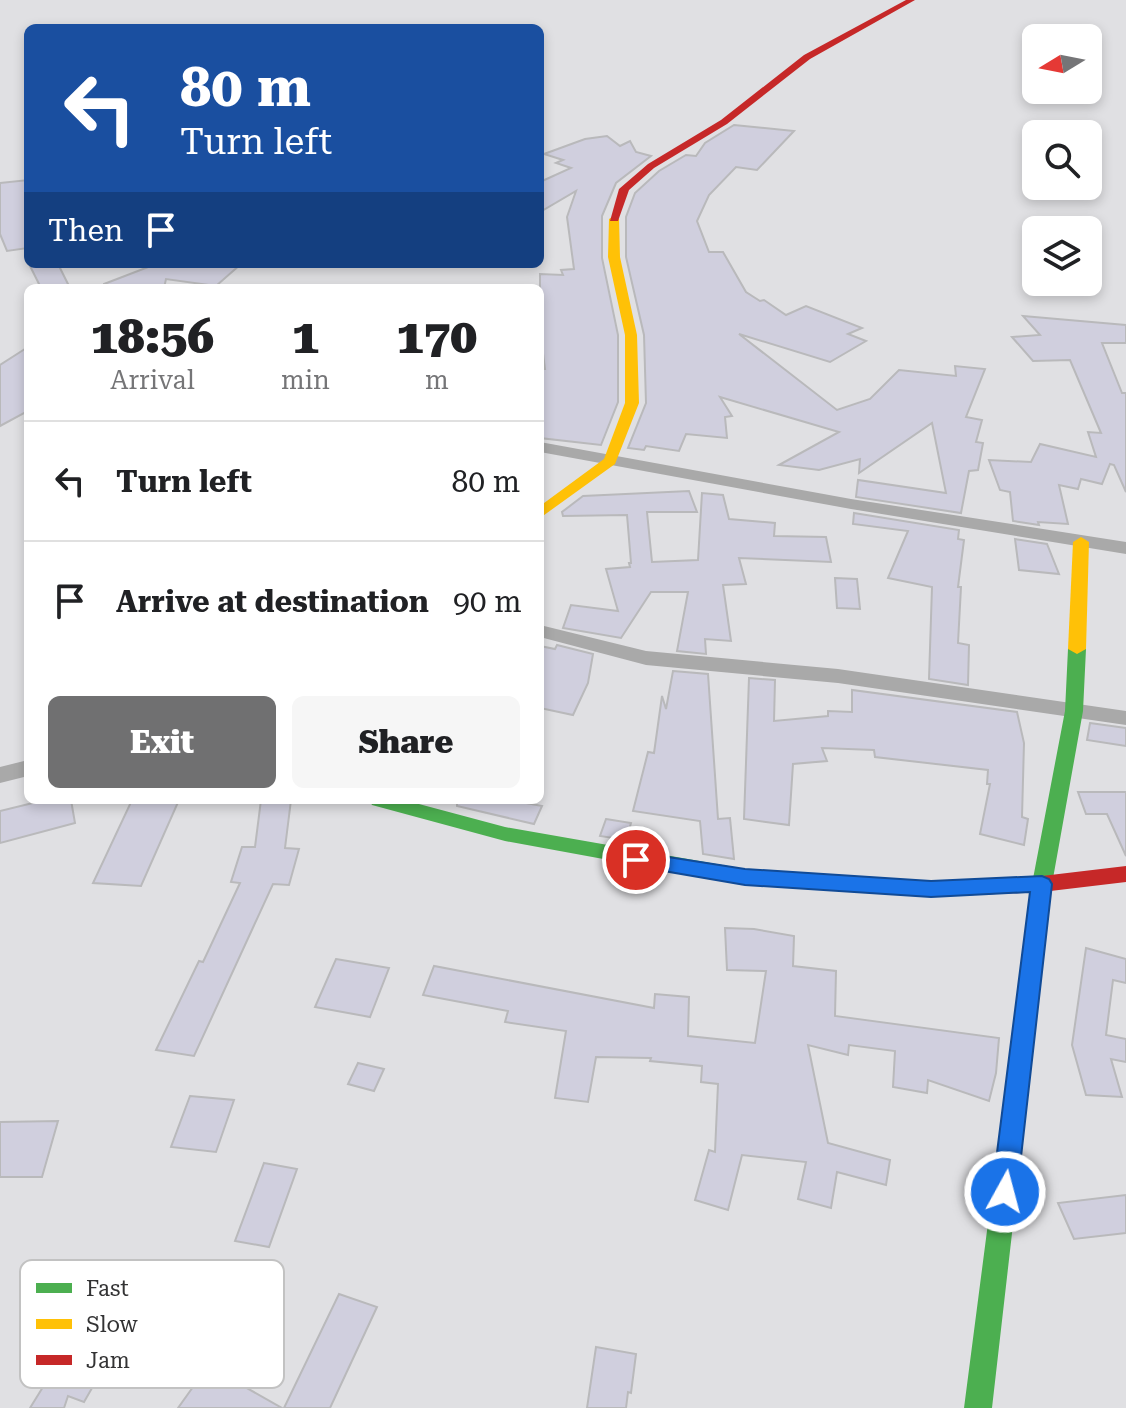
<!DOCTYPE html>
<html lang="en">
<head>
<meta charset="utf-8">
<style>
  body { margin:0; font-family:"Roboto Serif",serif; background:#f6f6f6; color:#202124; height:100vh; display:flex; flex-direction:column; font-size:30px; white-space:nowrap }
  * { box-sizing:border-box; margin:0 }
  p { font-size:26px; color:#757577 }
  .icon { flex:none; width:44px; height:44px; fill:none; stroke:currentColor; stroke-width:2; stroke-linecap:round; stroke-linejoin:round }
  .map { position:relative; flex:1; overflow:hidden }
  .details { position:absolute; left:24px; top:284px; width:520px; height:520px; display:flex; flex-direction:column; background:#fff; border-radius:12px; box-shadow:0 4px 12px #0003 }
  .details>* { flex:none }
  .guide { position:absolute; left:24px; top:24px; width:520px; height:244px; border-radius:12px; box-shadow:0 4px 12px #0003; background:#1a4fa0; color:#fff; overflow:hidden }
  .needle { width:52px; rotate:260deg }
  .fabs { position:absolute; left:1022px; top:24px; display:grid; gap:16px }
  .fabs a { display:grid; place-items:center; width:80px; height:80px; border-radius:12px; background:#fff; box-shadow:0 4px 12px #0003; font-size:40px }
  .pin { position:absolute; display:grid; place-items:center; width:68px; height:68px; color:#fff; margin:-34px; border:4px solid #fff; border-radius:50%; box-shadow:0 2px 8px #0007 }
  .me { position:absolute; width:88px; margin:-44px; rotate:7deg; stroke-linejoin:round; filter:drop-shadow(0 0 6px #0008) }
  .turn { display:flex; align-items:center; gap:28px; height:168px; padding:0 24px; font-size:36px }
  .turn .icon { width:104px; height:104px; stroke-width:2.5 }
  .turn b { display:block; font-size:56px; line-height:68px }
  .then { display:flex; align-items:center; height:76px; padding:0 24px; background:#0003; gap:16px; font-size:30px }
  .eta { display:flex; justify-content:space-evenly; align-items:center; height:136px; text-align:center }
  .eta b { font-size:48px; font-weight:800; line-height:56px }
  .cta { display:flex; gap:16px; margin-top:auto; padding:16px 24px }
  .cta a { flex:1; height:92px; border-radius:12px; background:#707071; color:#fff; font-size:32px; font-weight:800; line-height:92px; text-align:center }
  .cta a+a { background:#f6f6f6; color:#202124 }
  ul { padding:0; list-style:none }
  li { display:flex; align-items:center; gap:24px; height:120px; padding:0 24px; border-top:2px solid #e0e0e0 }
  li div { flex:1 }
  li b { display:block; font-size:30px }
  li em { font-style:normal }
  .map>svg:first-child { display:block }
  .building { fill:#d0cfde; stroke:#b9b9bb; stroke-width:2 }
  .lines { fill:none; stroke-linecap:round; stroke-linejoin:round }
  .street { fill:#a9a9a9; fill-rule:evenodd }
  .fast { fill:#4caf50; fill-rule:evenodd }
  .slow { fill:#ffc107; fill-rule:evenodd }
  .jam { fill:#c62828; fill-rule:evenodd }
  .route { fill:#1a73e8; stroke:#114b97; stroke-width:2 }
  .key { fill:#fff; stroke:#c2c2c2; stroke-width:2 }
  .key-label { font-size:22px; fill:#333334 }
</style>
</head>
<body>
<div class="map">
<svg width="1126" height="1408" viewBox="0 0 1126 1408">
  <rect width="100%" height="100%" fill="#e0e0e3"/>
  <g class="building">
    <polygon points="734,125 794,131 757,170 736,167 709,195 697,221 709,252 723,252 746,292 760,301 764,300 786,315 806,306 862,328 848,334 866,341 830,362 739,334 837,410 870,399 899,370 956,376 955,366 985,369 966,417 982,420 976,442 983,443 978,470 969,471 961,513 856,497 858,480 946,493 932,423 859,473 860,459 819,470 779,465 839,432 720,397 732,416 725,417 727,438 686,434 679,451 646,446 644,450 628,448 646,403 644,335 626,257 626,217 635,193 659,171 686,155 696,156 705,143"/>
    <polygon points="607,136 620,146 630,141 636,152 651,156 616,183 602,216 602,258 618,335 618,402 601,445 540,438 540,369 545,369 540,330 540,274 563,275 561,270 574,269 567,217 576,191 540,212 540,182 571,168 556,163 563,160 544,154 585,139"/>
    <polygon points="28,180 28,248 7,251 0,234 0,183"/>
    <polygon points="29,264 58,264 70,288 41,288"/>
    <polygon points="156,264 241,264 216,286 166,279 164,288 104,288 104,284"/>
    <polygon points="1023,316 1126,325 1126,343 1102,343 1122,393 1126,393 1126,492 1114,465 1110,464 1102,484 1081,479 1078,489 1059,485 1068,524 1038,522 1039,525 1013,521 1010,492 1000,490 989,460 1031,462 1040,444 1096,457 1088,432 1101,433 1070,360 1033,361 1012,337 1040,335"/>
    <polygon points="28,347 28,411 0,426 0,365"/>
    <polygon points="689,491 697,512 647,512 652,562 698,560 702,493 723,495 729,519 775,523 774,536 826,537 831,562 739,558 746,584 723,585 731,641 705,639 706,654 677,651 688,592 651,592 621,638 563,628 571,605 618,611 606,569 630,567 629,563 631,563 627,515 563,516 562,512 583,496"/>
    <polygon points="854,513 959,530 958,539 964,540 958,587 961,587 958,643 969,645 968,685 929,679 932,587 888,578 908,531 853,524"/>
    <polygon points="1015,539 1047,544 1059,574 1019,570"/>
    <polygon points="835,578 857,579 860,609 837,608"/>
    <polygon points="557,645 593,654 588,683 573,715 540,708 540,646 555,649"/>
    <polygon points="673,671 708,674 718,819 730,818 734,859 703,854 700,821 633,811 648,752 654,753 662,696 666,709"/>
    <polygon points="749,678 775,680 774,721 828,716 828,711 852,712 852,690 1017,712 1024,743 1022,817 1028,819 1024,845 980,834 990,784 987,784 988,770 875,757 874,750 822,748 827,761 793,764 789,825 744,819"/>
    <polygon points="1090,723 1126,728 1126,746 1087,740"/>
    <polygon points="1078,792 1126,792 1126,856 1107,814 1086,814"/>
    <polygon points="45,800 71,800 75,823 0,843 0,811"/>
    <polygon points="132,800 179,800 141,886 93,883"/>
    <polygon points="261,800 291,800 285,848 299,849 289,885 273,884 194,1056 156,1050 199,961 203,962 240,883 231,882 242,847 255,847"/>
    <polygon points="457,800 510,800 542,806 534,824 457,806"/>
    <polygon points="606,819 631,823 626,840 600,836"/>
    <polygon points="725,928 754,929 794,936 793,966 836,971 835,1016 999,1038 996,1073 989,1101 928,1080 927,1093 893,1087 895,1051 849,1045 848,1055 808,1045 828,1143 890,1160 886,1185 837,1172 831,1208 798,1199 806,1162 742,1155 728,1210 695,1200 709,1150 715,1152 718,1084 701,1082 702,1066 650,1061 651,1058 596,1057 588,1102 555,1098 566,1031 505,1022 508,1011 423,995 434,966 654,1008 655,994 689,997 688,1036 755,1043 766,971 727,970"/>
    <polygon points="1086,948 1126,959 1126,983 1113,980 1106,1035 1126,1039 1126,1062 1111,1059 1122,1097 1086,1095 1072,1045"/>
    <polygon points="336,959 389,968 370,1017 315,1007"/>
    <polygon points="358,1063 384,1069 374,1091 348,1084"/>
    <polygon points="190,1096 234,1100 216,1152 171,1147"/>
    <polygon points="58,1121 42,1177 0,1177 0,1122"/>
    <polygon points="264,1163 297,1169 269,1247 235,1241"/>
    <polygon points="1126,1195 1126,1233 1074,1239 1058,1203"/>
    <polygon points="339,1294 377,1307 330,1408 284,1408"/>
    <polygon points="57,1302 127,1327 84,1402 68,1396 64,1408 30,1408 64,1353 32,1341"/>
    <polygon points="596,1347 636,1354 631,1393 628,1392 626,1408 587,1408"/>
    <polygon points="208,1366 282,1408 178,1408"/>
  </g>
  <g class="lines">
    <g class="street">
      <polygon points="540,442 851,499 1126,542 1126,554 851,509 540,452"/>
      <polygon points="540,625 646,651 838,669 1126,711 1126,725 838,683 646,665 540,637"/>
      <polygon points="28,760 28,776 0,783 0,767"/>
    </g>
    <g class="fast">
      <polygon points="1077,644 1086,649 1083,711 1052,884 992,1408 964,1408 1032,884 1065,711 1068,649"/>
      <polygon points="369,800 404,800 505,827 745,869 796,872 803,875 806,880 803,885 796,888 745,885 505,841 372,805"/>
    </g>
    <g class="slow">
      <polygon points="614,216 619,219 620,257 637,335 639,403 615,464 540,518 540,506 604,459 625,403 625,335 608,257 609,219"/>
      <polygon points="1081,537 1089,542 1086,649 1077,654 1068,649 1073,542"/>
    </g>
    <g class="jam">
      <polygon points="906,0 915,0 810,59 727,124 654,168 629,190 618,221 610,221 619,189 648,164 721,120 804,55"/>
      <polygon points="1126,866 1126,882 1042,892 931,897 796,888 789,885 786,880 789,875 796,872 931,881 1042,876"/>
    </g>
  </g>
  <polygon class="route" points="636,852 745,869 931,881 1042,876 1049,879 1052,884 1017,1192 1014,1200 1005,1204 996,1200 992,1192 1030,892 931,897 745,885 629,865 626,860 629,854"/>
  <rect x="20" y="1260" width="264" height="128" rx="12" class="key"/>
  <rect x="36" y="1283" width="36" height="10" fill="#4caf50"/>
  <rect x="36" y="1319" width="36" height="10" fill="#ffc107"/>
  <rect x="36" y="1355" width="36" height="10" fill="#c62828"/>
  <g class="key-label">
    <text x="86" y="1296">Fast</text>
    <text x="86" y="1332">Slow</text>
    <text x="86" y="1368">Jam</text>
  </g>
</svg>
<div class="fabs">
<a><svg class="needle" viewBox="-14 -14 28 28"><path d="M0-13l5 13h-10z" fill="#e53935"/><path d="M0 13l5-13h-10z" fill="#757577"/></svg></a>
<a><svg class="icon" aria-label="search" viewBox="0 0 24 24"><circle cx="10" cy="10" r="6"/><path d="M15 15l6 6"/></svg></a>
<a><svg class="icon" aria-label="layers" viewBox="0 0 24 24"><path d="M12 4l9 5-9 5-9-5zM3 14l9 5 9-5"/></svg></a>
</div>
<div class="pin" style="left:636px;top:860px;background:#d93025"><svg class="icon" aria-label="arrive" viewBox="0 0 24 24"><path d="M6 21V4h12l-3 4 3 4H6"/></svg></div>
<svg class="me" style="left:1005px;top:1192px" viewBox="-20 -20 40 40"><circle r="17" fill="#1a73e8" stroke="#fff" stroke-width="3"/><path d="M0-11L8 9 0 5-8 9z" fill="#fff"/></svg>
<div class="guide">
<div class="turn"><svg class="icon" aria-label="left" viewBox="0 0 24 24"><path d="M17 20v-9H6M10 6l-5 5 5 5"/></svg><div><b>80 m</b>Turn left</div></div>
<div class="then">Then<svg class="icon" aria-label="arrive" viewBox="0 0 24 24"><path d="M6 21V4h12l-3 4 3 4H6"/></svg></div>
</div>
<section class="details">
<div class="eta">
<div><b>18:56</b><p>Arrival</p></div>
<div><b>1</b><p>min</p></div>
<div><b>170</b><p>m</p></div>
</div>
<ul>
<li><svg class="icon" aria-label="left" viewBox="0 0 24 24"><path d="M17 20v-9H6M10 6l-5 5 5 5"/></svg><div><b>Turn left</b></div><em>80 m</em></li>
<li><svg class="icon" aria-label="arrive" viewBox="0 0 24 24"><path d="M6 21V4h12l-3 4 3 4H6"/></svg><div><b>Arrive at destination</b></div><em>90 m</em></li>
</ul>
<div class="cta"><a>Exit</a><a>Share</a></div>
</section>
</div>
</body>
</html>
